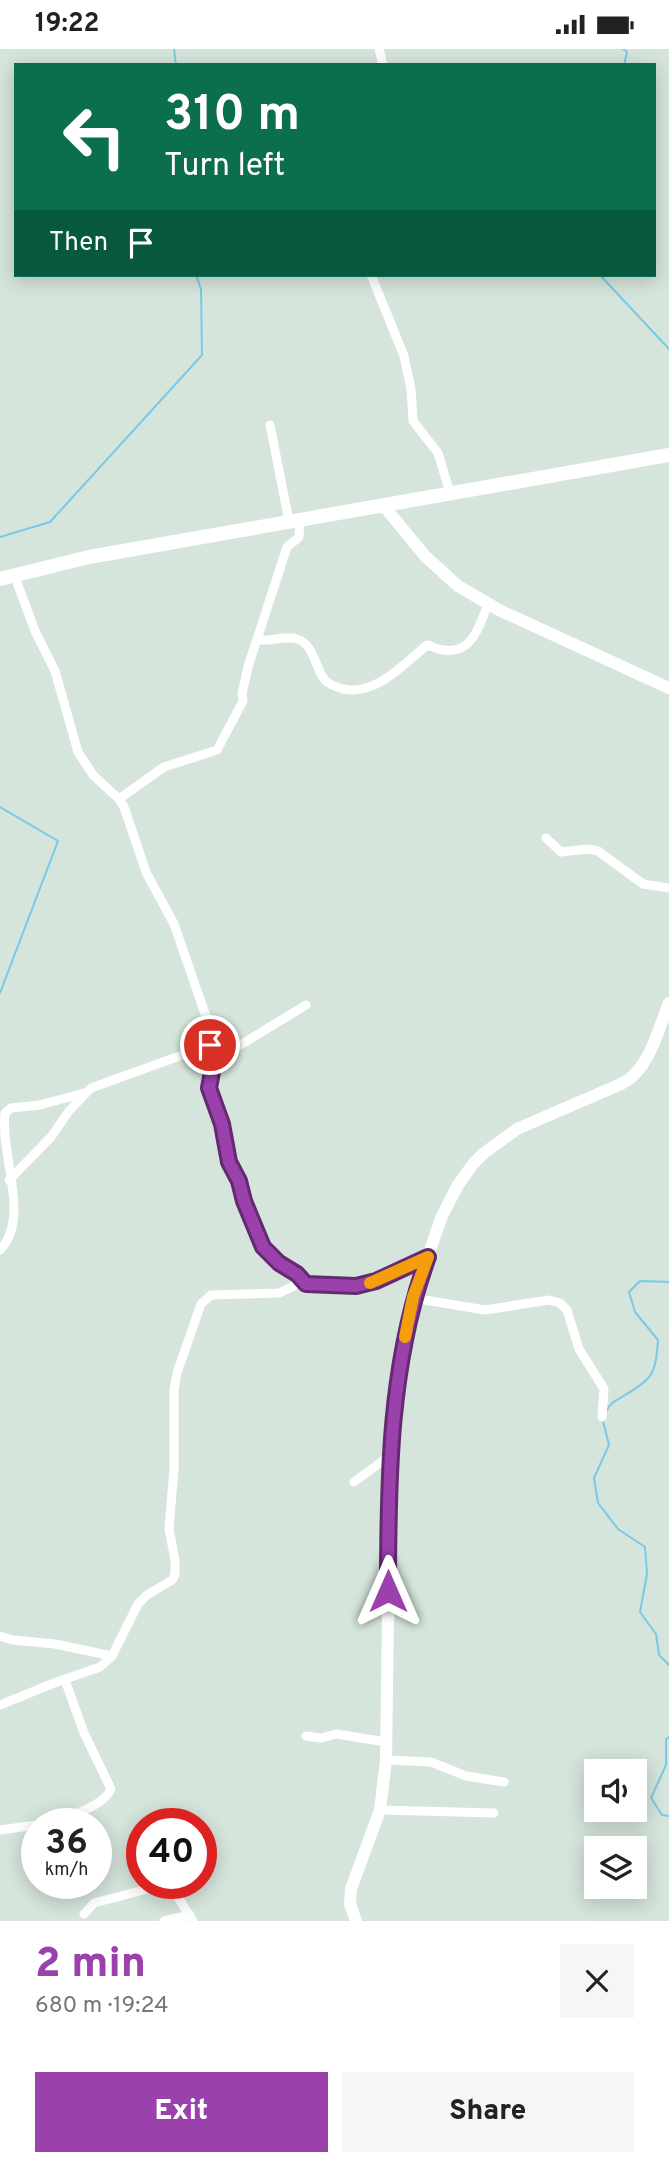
<!DOCTYPE html>
<html lang="en">
<head>
<meta charset="utf-8">
<style>
  body { margin:0; font-family:Overpass,sans-serif; background:#f6f6f6; color:#222; height:100vh; display:flex; flex-direction:column; font-size:26px; white-space:nowrap }
  * { box-sizing:border-box; margin:0 }
  p { font-size:23px; color:#767676 }
  .icon { flex:none; width:38px; height:38px; fill:none; stroke:currentColor; stroke-width:2; stroke-linecap:round; stroke-linejoin:round }
  .map { position:relative; height:1872px; overflow:hidden }
  .drawer { display:flex; flex-direction:column; background:#fff; flex:1 }
  .drawer>* { flex:none }
  .guide { position:absolute; left:14px; top:14px; width:642px; height:214px; border-radius:0px; box-shadow:0 4px 18px #0003; background:#0b6e4f; color:#fff; overflow:hidden }
  .buttons { position:absolute; left:584px; top:1710px; display:grid; gap:14px }
  .buttons a { display:grid; place-items:center; width:63px; height:63px; border-radius:0px; background:#fff; box-shadow:0 4px 18px #0003; font-size:35px }
  .speed { position:absolute; left:21px; top:1759px; display:flex; gap:14px; font-size:35px; font-weight:700; text-align:center }
  .speed>* { display:grid; place-content:center; width:91px; height:91px; border-radius:50%; background:#fff; box-shadow:0 4px 18px #0003; line-height:1 }
  .speed small { font-size:18px; font-weight:400 }
  .speed .limit { border:10px solid #d22; background:#fff; color:#111 }
  .pin { position:absolute; display:grid; place-items:center; width:60px; height:60px; color:#fff; margin:-30px; border:4px solid #fff; border-radius:50%; box-shadow:0 2px 7px #0007 }
  .me { position:absolute; width:77px; margin:-38px; rotate:0deg; stroke-linejoin:round; filter:drop-shadow(0 0 5px #0008) }
  .turn { display:flex; align-items:center; gap:24px; height:147px; padding:0 35px; font-size:32px }
  .turn .icon { width:91px; height:91px; stroke-width:2.5 }
  .turn b { display:block; font-size:49px; line-height:60px }
  .then { display:flex; align-items:center; height:66px; padding:0 35px; background:#0003; gap:14px; font-size:26px }
  .round { display:grid; place-items:center; flex:none; width:74px; height:74px; border-radius:0px; background:#f6f6f6 }
  .overview { display:flex; align-items:center; justify-content:space-between; height:119px; padding:0 35px }
  h1 { font-size:42px; font-weight:800; line-height:52px; color:#9a41ac }
  .action { display:flex; gap:14px; margin-top:auto; padding:14px 35px }
  .action a { flex:1; height:80px; border-radius:0px; background:#9a41ac; color:#fff; font-size:28px; font-weight:800; line-height:80px; text-align:center }
  .action a+a { background:#f6f6f6; color:#222 }
  .status { display:flex; justify-content:space-between; align-items:center; height:49px; padding:0 35px; background:#fff; direction:ltr }
  .status svg { height:19px; fill:currentColor }
  .map>svg:first-child { display:block }
  .lines { fill:none; stroke-linecap:round; stroke-linejoin:round }
  .stream { stroke:#79c9e7; stroke-width:2 }
  .street { stroke:#fff; stroke-width:9 }
  .secondary { stroke:#fff; stroke-width:12 }
  .primary { stroke:#fff; stroke-width:14 }
  .route-casing { stroke:#642a70; stroke-width:18 }
  .route { stroke:#9a41ac; stroke-width:12 }
  .slow { stroke:#f59e0b; stroke-width:12 }
</style>
</head>
<body>
<div class="status"><b>19:22</b><svg viewBox="0 0 49 12"><path d="M0 12V9h3v3zM5 12V6h3v6zM10 12V3h3v9zM15 12V0h3v12zM26 1h20v11H26zM47 4h2v5h-2z"/></svg></div>
<div class="map">
<svg width="669" height="1872" viewBox="0 0 669 1872">
  <rect width="100%" height="100%" fill="#d5e5db"/>
  <g class="lines">
    <g class="stream">
      <polyline points="174,0 176,16"/>
      <polyline points="623,0 627,3 624,16"/>
      <polyline points="600,226 669,300"/>
      <polyline points="0,488 50,473 202,306 201,240 196,226"/>
      <polyline points="0,758 58,792 0,944"/>
      <path d="M 607,1361 C 611,1353 617,1351 625,1346 C 653,1330 656,1324 658,1291 L 635,1263 L 629,1243 L 640,1232 L 669,1233"/>
      <polyline points="603,1372 609,1396 594,1429 598,1454 618,1480 645,1498 647,1525 640,1563 656,1585 659,1606 669,1616"/>
      <polyline points="669,1688 666,1690 666,1716 651,1749 662,1766 669,1767"/>
    </g>
    <g class="street">
      <polyline points="379,0 383,16"/>
      <polyline points="371,226 404,307 411,340 413,372 438,404 450,444"/>
      <polyline points="270,376 289,472"/>
      <polyline points="15,528 35,582 55,622 78,703 93,726 119,750 124,758 146,823 174,875 210,979 210,996 214,1012 209,1039 222,1075 229,1113 239,1132 263,1198 279,1214 297,1225 306,1235 356,1237 376,1232 427,1209"/>
      <path d="M 258,591 C 271,593 285,586 297,590 C 311,594 315,613 321,625 C 325,634 333,637 343,640 C 376,647 404,615 427,596 C 433,597 437,601 443,601 C 472,606 480,576 488,555"/>
      <polyline points="119,750 164,718 217,701 243,652 242,645 248,618 287,498 299,488 300,470"/>
      <polyline points="546,789 561,803 588,800 598,802 643,835 669,839"/>
      <polyline points="214,1012 306,956"/>
      <polyline points="9,1131 51,1088 69,1062 91,1039 210,996"/>
      <path d="M 0,1201 C 31,1169 0,1107 5,1064 L 11,1059 L 40,1056 L 84,1044"/>
      <polyline points="413,1249 485,1261 549,1251 560,1254 567,1261 579,1300 604,1340 602,1368"/>
      <polyline points="354,1433 392,1405"/>
      <polyline points="0,1587 13,1591 55,1595 112,1607"/>
      <polyline points="0,1656 54,1634 100,1618 112,1607 138,1555 147,1546 172,1531 175,1526 175,1511 169,1480 174,1420 174,1341 177,1324 201,1255 211,1246 279,1244 298,1235 306,1235"/>
      <polyline points="306,1687 321,1689 336,1685 386,1693"/>
      <polyline points="386,1711 431,1713 466,1727 504,1733"/>
      <polyline points="380,1761 494,1764"/>
      <path d="M 44,1774 C 63,1769 103,1759 111,1740 L 84,1684 L 65,1631"/>
      <polyline points="0,1781 37,1776"/>
      <polyline points="84,1865 94,1854 163,1836 172,1839 193,1872"/>
      <polyline points="164,1872 190,1866"/>
    </g>
    <g class="secondary">
      <polyline points="383,456 425,507 458,537 499,561 669,639"/>
      <path d="M 356,1872 L 350,1855 L 351,1840 L 380,1761 L 386,1711 L 390,1433 L 397,1334 L 413,1249 L 442,1167 L 458,1136 L 473,1115 L 484,1104 L 517,1080 L 621,1035 C 649,1022 658,981 669,954"/>
    </g>
    <polyline class="primary" points="0,530 89,508 669,406"/>
  </g>
  <g class="lines">
    <g class="route-casing">
      <path id="route" d="M 210,996 L 214,1012 L 209,1039 L 222,1075 L 229,1113 L 239,1132 L 244,1152 L 263,1198 L 279,1214 L 297,1225 L 306,1235 L 356,1237 L 376,1232 L 428,1208 C 389,1314 388,1430 388,1542"/>
    </g>
    <use href="#route" class="route"/>
    <polyline class="slow" points="370,1234 428,1208 413,1248 405,1288"/>
  </g>
</svg>
<div class="buttons">
<a><svg class="icon" aria-label="sound" viewBox="0 0 24 24"><path d="M4 9h4l5-4v14l-5-4H4zM17 9q2 3 0 6"/></svg></a>
<a><svg class="icon" aria-label="layers" viewBox="0 0 24 24"><path d="M12 4l9 5-9 5-9-5zM3 14l9 5 9-5"/></svg></a>
</div>
<div class="speed"><div>36<small>km/h</small></div><div class="limit">40</div></div>
<div class="pin" style="left:210px;top:996px;background:#d93025"><svg class="icon" aria-label="arrive" viewBox="0 0 24 24"><path d="M6 21V4h12l-3 4 3 4H6"/></svg></div>
<svg class="me" style="left:388px;top:1542px" viewBox="-20 -20 40 40"><path d="M0-17L14 15 0 8-14 15z" fill="#9a41ac" stroke="#fff" stroke-width="4"/></svg>
<div class="guide">
<div class="turn"><svg class="icon" aria-label="left" viewBox="0 0 24 24"><path d="M17 20v-9H6M10 6l-5 5 5 5"/></svg><div><b>310 m</b>Turn left</div></div>
<div class="then">Then<svg class="icon" aria-label="arrive" viewBox="0 0 24 24"><path d="M6 21V4h12l-3 4 3 4H6"/></svg></div>
</div>
</div>
<section class="drawer">
<div class="overview"><div><h1>2 min</h1><p>680 m · 19:24</p></div><a class="round"><svg class="icon" aria-label="close" viewBox="0 0 24 24"><path d="M6 6l12 12M18 6L6 18"/></svg></a></div>
<div class="action"><a>Exit</a><a>Share</a></div>
</section>
</body>
</html>
